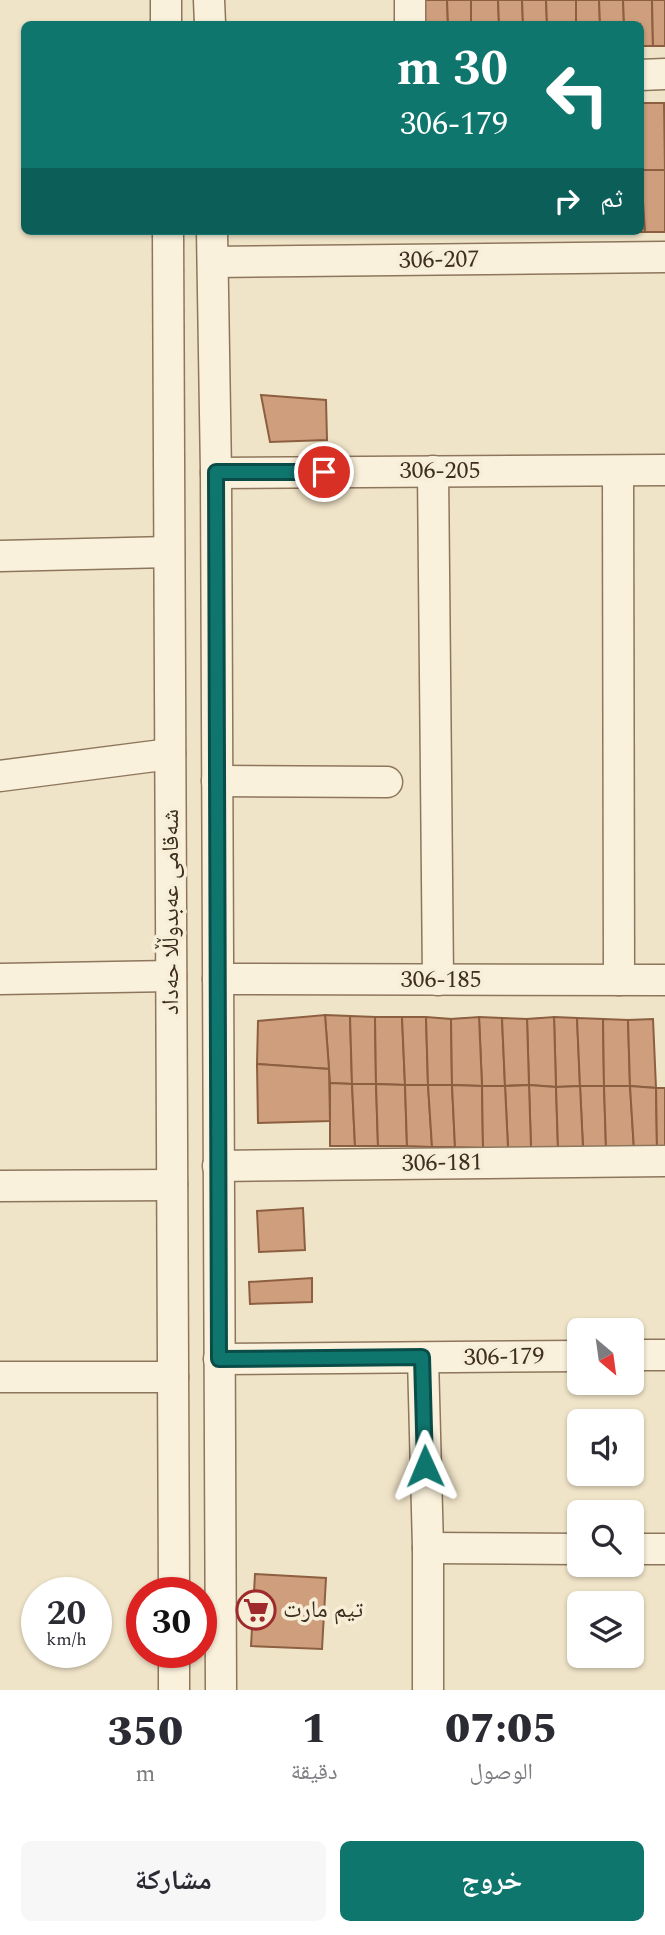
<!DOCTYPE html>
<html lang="ar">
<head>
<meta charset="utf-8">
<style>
  body { margin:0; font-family:Spectral,"Noto Naskh Arabic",serif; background:#f7f7f7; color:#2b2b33; direction:rtl; height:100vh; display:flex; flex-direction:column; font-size:26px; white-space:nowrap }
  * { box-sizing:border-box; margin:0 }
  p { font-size:23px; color:#7c7c81 }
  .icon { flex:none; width:38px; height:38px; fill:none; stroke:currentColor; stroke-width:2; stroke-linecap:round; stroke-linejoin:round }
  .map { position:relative; height:1690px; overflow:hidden; direction:ltr }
  .panel { display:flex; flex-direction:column; background:#fff; flex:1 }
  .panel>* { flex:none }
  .banner { position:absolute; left:21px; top:21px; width:623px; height:214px; border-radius:10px; box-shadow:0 2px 5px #0004; direction:rtl; background:#0f766e; color:#fff; overflow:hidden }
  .needle { width:46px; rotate:151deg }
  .buttons { position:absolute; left:567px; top:1318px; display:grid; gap:14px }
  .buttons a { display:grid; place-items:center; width:77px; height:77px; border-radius:10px; background:#fff; box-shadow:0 2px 5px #0004; font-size:35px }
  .speed { position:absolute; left:21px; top:1577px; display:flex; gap:14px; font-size:35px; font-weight:700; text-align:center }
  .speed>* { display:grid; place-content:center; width:91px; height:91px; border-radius:50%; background:#fff; box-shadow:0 2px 5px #0004; line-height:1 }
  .speed small { font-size:18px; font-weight:400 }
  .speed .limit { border:10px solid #d22; background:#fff; color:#111 }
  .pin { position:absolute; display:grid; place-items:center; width:60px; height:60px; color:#fff; margin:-30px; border:4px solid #fff; border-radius:50%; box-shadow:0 2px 7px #0007 }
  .me { position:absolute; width:77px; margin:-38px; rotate:359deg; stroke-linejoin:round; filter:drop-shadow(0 0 5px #0008) }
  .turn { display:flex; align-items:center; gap:24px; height:147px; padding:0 21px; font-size:32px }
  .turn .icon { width:91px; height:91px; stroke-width:2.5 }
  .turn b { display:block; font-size:49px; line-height:60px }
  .then { display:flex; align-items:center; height:66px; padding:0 21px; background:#0003; gap:14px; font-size:26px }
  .eta { display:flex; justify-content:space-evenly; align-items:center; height:119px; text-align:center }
  .eta b { font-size:42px; font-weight:800; line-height:49px }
  .action { display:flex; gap:14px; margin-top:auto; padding:14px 21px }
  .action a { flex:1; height:80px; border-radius:10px; background:#0f766e; color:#fff; font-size:28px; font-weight:800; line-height:80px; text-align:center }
  .action a+a { background:#f7f7f7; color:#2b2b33 }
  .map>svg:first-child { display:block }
  .building { fill:#cf9f7d; stroke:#8d5f41; stroke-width:2 }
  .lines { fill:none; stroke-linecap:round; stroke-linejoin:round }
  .minor-casing { stroke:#8d765c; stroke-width:33 }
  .minor { stroke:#faf1dc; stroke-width:30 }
  .route-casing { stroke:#0a4d48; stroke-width:18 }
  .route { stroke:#0f766e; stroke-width:12 }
  .labels { text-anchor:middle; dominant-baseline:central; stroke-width:7; stroke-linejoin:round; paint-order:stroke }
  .street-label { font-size:24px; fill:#3d2e20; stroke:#f7eed8 }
  .poi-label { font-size:24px; fill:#3d2e20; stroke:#f7eed8; text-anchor:start }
</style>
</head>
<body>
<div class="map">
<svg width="665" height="1690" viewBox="0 0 665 1690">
  <rect width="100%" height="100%" fill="#f0e4c8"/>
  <g class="building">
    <polygon points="423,0 447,0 448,24 424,24"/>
    <polygon points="447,0 471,0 471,24 448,24"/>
    <polygon points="471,0 498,0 499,24 471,24"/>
    <polygon points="498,0 522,0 523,24 499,24"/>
    <polygon points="522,0 546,0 547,24 523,24"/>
    <polygon points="546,0 576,0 576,24 547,24"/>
    <polygon points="576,0 599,0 600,24 576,24"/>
    <polygon points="599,0 623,0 624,24 600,24"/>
    <polygon points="623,0 652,0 653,46 640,46 640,24 624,24"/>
    <polygon points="652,0 665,0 665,46 653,46"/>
    <polygon points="640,103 664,103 665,170 641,170"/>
    <polygon points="640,170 645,232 620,232 640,231"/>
    <polygon points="641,170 665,170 665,232 645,232"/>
    <polygon points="261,395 326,400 327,440 270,442"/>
    <polygon points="325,1015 350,1016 352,1084 330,1083"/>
    <polygon points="325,1015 329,1069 257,1064 258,1021"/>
    <polygon points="350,1016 375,1017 376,1084 352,1084"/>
    <polygon points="375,1017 402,1017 405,1085 376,1084"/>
    <polygon points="402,1017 426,1017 428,1085 405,1085"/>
    <polygon points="426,1017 451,1019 452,1085 428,1085"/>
    <polygon points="479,1017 502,1018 505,1086 482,1086"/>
    <polygon points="479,1017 482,1086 452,1085 451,1019"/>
    <polygon points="554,1017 577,1018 580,1086 556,1087"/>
    <polygon points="554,1017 556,1087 529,1085 527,1019"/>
    <polygon points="502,1018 527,1019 529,1085 505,1086"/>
    <polygon points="577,1018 603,1019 604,1086 580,1086"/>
    <polygon points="603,1019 628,1020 630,1086 604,1086"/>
    <polygon points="653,1019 656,1088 630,1086 628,1020"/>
    <polygon points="257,1064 329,1069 330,1121 258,1123"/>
    <polygon points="330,1083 352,1084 355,1146 330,1146"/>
    <polygon points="352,1084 376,1084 378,1146 355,1146"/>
    <polygon points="376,1084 405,1085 407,1146 378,1146"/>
    <polygon points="405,1085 428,1085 432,1147 407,1146"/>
    <polygon points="428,1085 452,1085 455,1147 432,1147"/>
    <polygon points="452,1085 482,1086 483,1148 455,1147"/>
    <polygon points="529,1085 556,1087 558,1148 531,1148"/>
    <polygon points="529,1085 531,1148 508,1148 505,1086"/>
    <polygon points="482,1086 505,1086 508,1148 483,1148"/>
    <polygon points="580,1086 604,1086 606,1148 583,1148"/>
    <polygon points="580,1086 583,1148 558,1148 556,1087"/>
    <polygon points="604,1086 630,1086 634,1150 606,1148"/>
    <polygon points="630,1086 656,1088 657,1149 634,1150"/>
    <polygon points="656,1088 665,1088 665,1149 657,1149"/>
    <polygon points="303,1208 305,1250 259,1252 257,1211"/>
    <polygon points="312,1278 312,1302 250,1304 249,1282"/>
    <polygon points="255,1574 326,1578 322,1649 251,1646"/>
  </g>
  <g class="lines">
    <g class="minor-casing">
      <g id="minor">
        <polyline points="166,0 166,24"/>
        <polyline points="209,0 210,24"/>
        <polyline points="410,0 410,24"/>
        <polyline points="640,75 665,74"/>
        <polyline points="168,231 174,1592"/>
        <polyline points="212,231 216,473 221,1690"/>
        <polyline points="213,262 665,257"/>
        <polyline points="433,471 438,980"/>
        <polyline points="618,471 619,980"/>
        <polyline points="216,473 665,470"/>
        <polyline points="0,556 169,552"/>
        <polyline points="0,776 170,754"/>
        <polyline points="217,781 387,782"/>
        <polyline points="0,979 171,976"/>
        <polyline points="218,979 665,980"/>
        <polyline points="218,1166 665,1161"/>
        <polyline points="0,1186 172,1185"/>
        <polyline points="632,1355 665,1355"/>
        <polyline points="423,1358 428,1548 428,1690"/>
        <polyline points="219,1359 579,1356"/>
        <polyline points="0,1377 173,1377"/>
        <polyline points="428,1548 579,1549"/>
        <polyline points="632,1549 665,1549"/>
        <polyline points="174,1652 174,1690"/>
      </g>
    </g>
    <use href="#minor" class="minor"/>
  </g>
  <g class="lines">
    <g class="route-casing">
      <polyline id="route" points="324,472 216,472 219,1359 422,1357 425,1466"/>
    </g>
    <use href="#route" class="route"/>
  </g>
  <defs>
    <g id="supermarket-ring" transform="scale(2.0125)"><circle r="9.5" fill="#f7eed8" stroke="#9e2a2b" stroke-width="1.5"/><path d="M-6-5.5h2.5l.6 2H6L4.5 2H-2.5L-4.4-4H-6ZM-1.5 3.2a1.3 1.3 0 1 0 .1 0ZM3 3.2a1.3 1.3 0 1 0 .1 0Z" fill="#9e2a2b"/></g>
  </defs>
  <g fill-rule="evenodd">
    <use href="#supermarket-ring" x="256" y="1610"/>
  </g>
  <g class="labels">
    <g class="street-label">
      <text transform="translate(439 260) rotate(-1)">306-207</text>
      <text x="440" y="471">306-205</text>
      <text transform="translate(171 912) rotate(-90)">شەقامی عەبدوڵڵا حەداد</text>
      <text x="441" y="980">306-185</text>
      <text transform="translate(442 1163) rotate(-1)">306-181</text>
      <text transform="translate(504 1357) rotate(-1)">306-179</text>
    </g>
    <g class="poi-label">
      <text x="283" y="1610">تيم مارت</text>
    </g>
  </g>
</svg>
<div class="buttons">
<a><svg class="needle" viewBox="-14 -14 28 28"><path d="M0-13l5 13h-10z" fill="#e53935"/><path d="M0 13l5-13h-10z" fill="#7c7c81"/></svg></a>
<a><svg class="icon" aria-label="sound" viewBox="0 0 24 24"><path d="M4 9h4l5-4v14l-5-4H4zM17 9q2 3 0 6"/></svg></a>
<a><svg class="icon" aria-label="search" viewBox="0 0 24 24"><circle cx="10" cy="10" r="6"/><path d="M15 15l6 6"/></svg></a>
<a><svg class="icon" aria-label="layers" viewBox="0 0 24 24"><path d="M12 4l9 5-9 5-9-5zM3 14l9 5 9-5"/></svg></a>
</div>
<div class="speed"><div>20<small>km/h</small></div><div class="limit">30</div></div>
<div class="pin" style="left:324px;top:472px;background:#d93025"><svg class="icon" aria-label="arrive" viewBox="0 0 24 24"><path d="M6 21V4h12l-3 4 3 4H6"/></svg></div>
<svg class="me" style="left:425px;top:1466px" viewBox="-20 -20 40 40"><path d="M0-17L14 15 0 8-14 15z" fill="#0f766e" stroke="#fff" stroke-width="4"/></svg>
<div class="banner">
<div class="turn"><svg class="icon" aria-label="left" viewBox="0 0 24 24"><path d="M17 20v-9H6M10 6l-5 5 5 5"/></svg><div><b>30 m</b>306-179</div></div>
<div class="then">ثم<svg class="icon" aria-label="right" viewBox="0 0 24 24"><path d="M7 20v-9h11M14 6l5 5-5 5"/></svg></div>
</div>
</div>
<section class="panel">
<div class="eta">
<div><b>07:05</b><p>الوصول</p></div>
<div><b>1</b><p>دقيقة</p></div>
<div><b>350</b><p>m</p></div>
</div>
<div class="action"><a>خروج</a><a>مشاركة</a></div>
</section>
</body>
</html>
